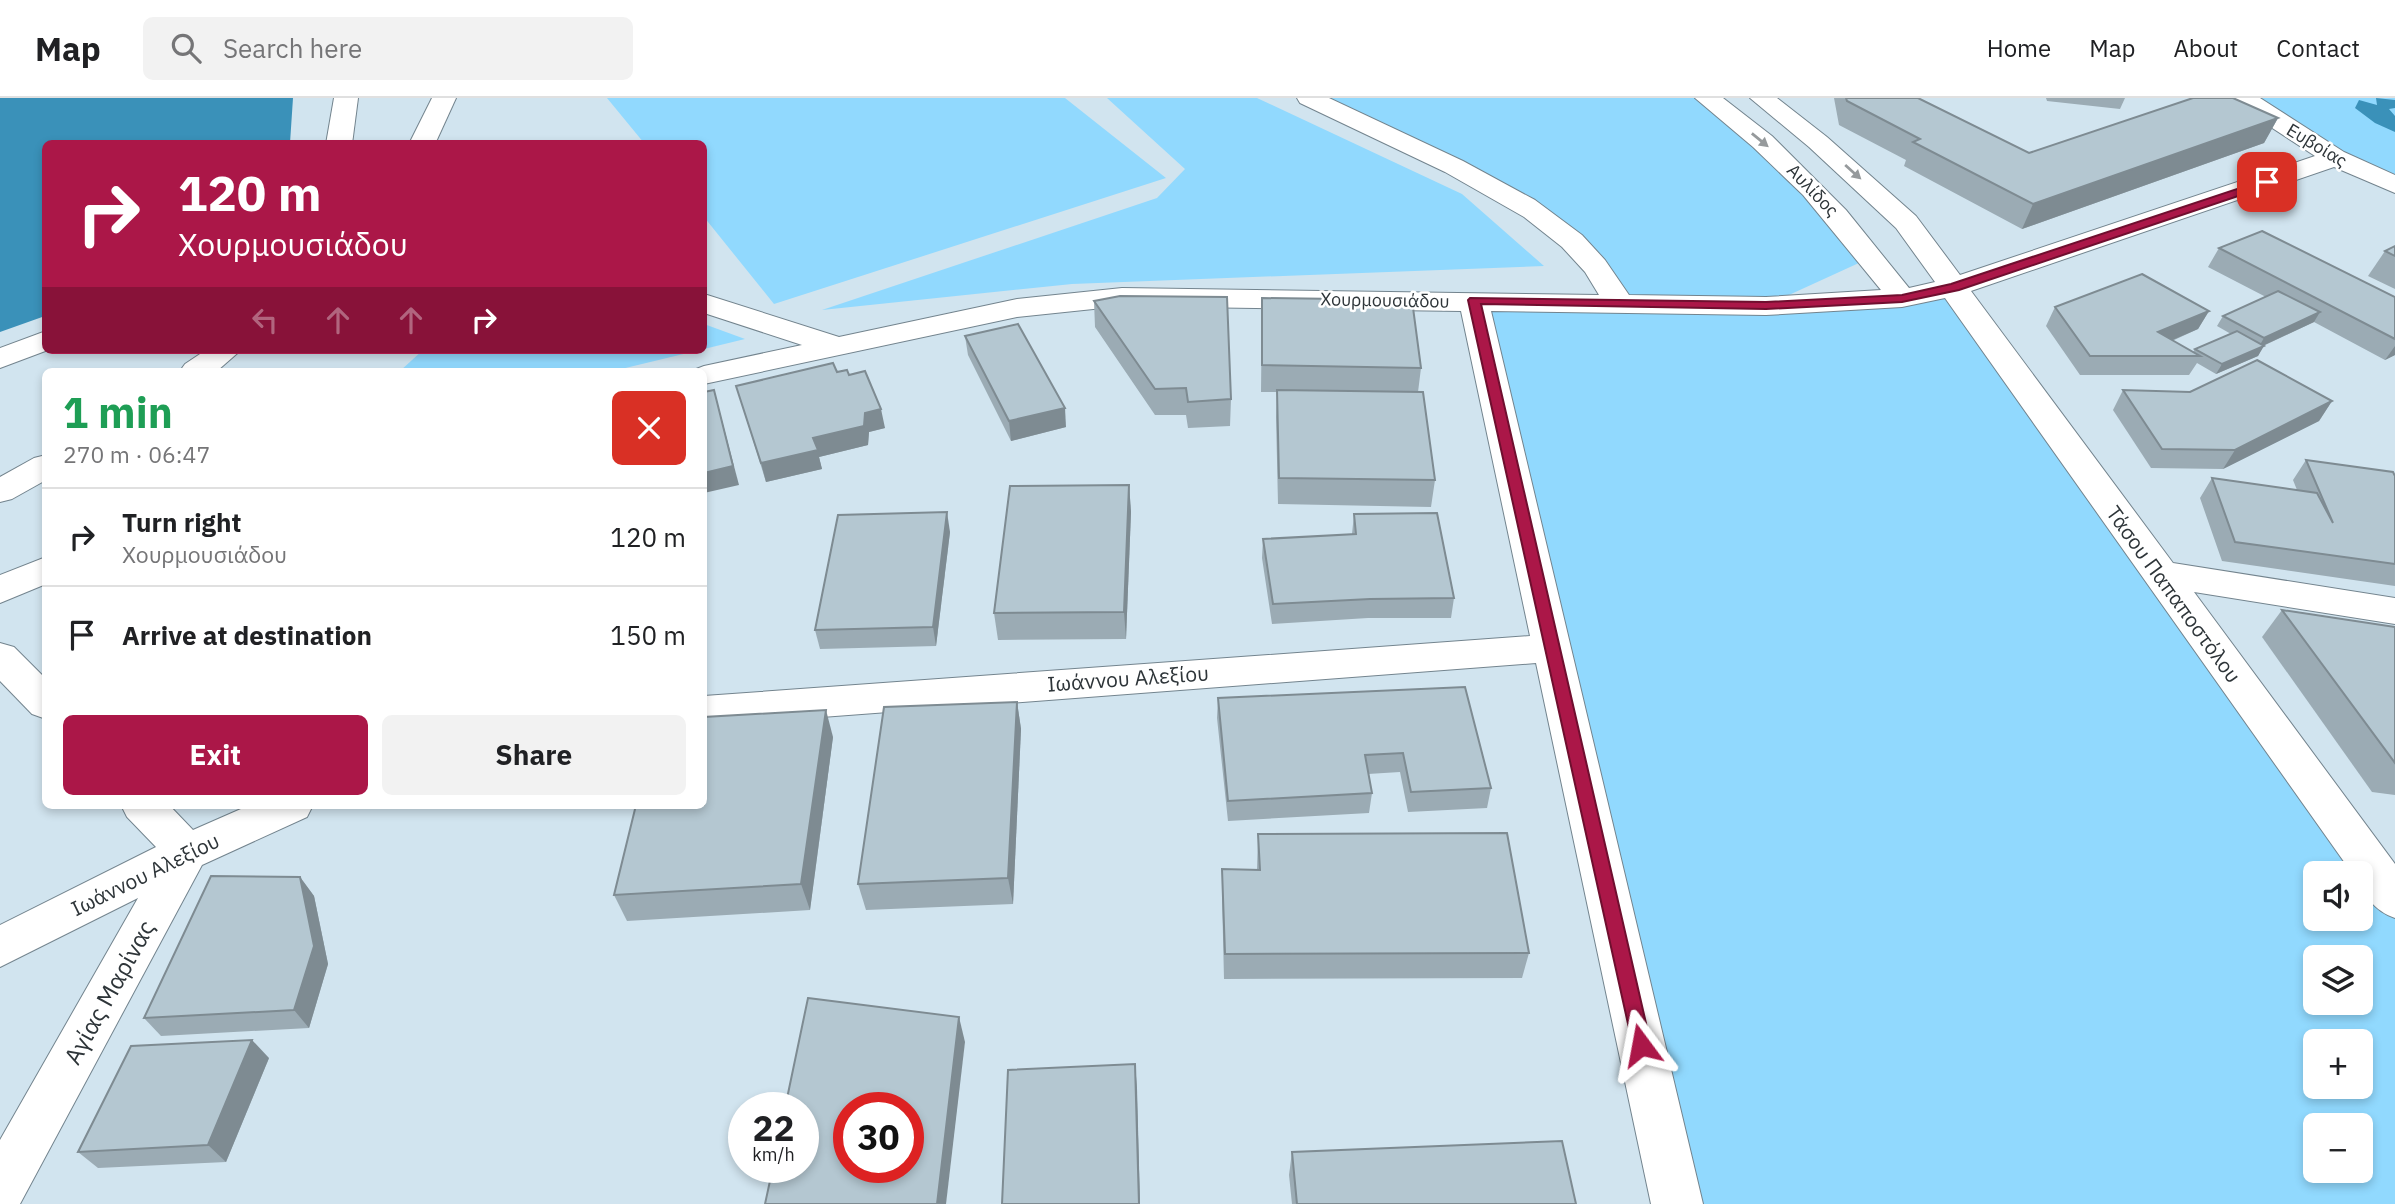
<!DOCTYPE html>
<html lang="en">
<head>
<meta charset="utf-8">
<style>
  body { margin:0; font-family:"IBM Plex Sans",sans-serif; background:#f2f2f2; color:#202124; height:100vh; display:flex; flex-direction:column; font-size:26px; white-space:nowrap }
  * { box-sizing:border-box; margin:0 }
  p { font-size:23px; color:#757577 }
  .icon { flex:none; width:38px; height:38px; fill:none; stroke:currentColor; stroke-width:2; stroke-linecap:round; stroke-linejoin:round }
  .map { position:relative; flex:1; overflow:hidden }
  .side { position:absolute; left:42px; top:270px; width:665px; height:441px; display:flex; flex-direction:column; background:#fff; border-radius:10px; box-shadow:0 4px 10px #0003 }
  .side>* { flex:none }
  .guide { position:absolute; left:42px; top:42px; width:665px; height:214px; border-radius:10px; box-shadow:0 4px 10px #0003; background:#ab1748; color:#fff; overflow:hidden }
  .tools { position:absolute; left:2303px; top:763px; display:grid; gap:14px }
  .tools a { display:grid; place-items:center; width:70px; height:70px; border-radius:10px; background:#fff; box-shadow:0 4px 10px #0003; font-size:35px }
  .speed { position:absolute; left:728px; top:994px; display:flex; gap:14px; font-size:35px; font-weight:700; text-align:center }
  .speed>* { display:grid; place-content:center; width:91px; height:91px; border-radius:50%; background:#fff; box-shadow:0 4px 10px #0003; line-height:1 }
  .speed small { font-size:18px; font-weight:400 }
  .speed .limit { border:10px solid #d22; background:#fff; color:#111 }
  .pin { position:absolute; display:grid; place-items:center; width:60px; height:60px; color:#fff; margin:-30px; border-radius:14px; box-shadow:0 4px 10px #0006 }
  .me { position:absolute; width:77px; margin:-38px; rotate:347deg; stroke-linejoin:round; filter:drop-shadow(0 0 5px #0008) }
  .turn { display:flex; align-items:center; gap:24px; height:147px; padding:0 21px; font-size:32px }
  .turn .icon { width:91px; height:91px; stroke-width:2.5 }
  .turn b { display:block; font-size:49px; line-height:60px }
  .lanes { display:flex; align-items:center; height:66px; padding:0 21px; background:#0003; justify-content:center; gap:35px; direction:ltr }
  .lanes .off { opacity:.35 }
  .round { display:grid; place-items:center; flex:none; width:74px; height:74px; border-radius:10px; background:#f2f2f2 }
  .headline { display:flex; align-items:center; justify-content:space-between; height:119px; padding:0 21px }
  h1 { font-size:42px; font-weight:700; line-height:52px; color:#1e9e55 }
  .primary-button { display:flex; gap:14px; margin-top:auto; padding:14px 21px }
  .primary-button a { flex:1; height:80px; border-radius:10px; background:#ab1748; color:#fff; font-size:28px; font-weight:700; line-height:80px; text-align:center }
  .primary-button a+a { background:#f2f2f2; color:#202124 }
  ul { padding:0; list-style:none }
  li { display:flex; align-items:center; gap:21px; height:98px; padding:0 21px; border-top:2px solid #e0e0e0 }
  li div { flex:1 }
  li b { display:block; font-size:26px }
  li em { font-style:normal }
  header { display:flex; align-items:center; gap:42px; box-sizing:border-box; height:98px; padding:0 35px; background:#fff; border-bottom:2px solid #e0e0e0 }
  header strong { font-size:33px }
  nav { display:flex; gap:38px; margin-inline-start:auto; font-size:24px }
  .search { width:490px; height:63px; background:#f2f2f2; display:flex; align-items:center; gap:18px; box-sizing:border-box; padding:0 24px; border-radius:10px; color:#757577; font-size:26px }
  .map>svg:first-child { display:block }
  .green { fill:#91d9fe; fill-rule:evenodd }
  .water { fill:#3a91b9 }
  .lines { fill:none; stroke-linecap:round; stroke-linejoin:round }
  .minor-casing { stroke:#73848e; stroke-width:2 }
  .major-casing { stroke:#73848e; stroke-width:2 }
  .minor { fill:#fff; fill-rule:evenodd }
  .major { fill:#fff; fill-rule:evenodd }
  .wall { fill:#9babb4 }
  .shaded-wall { fill:#7e8b92 }
  .building { fill:#b4c7d1; stroke:#7e8b92; stroke-width:2; fill-rule:evenodd }
  .oneway { fill:#969a9c }
  .route { fill:#ab1748; stroke:#6f0f2f; stroke-width:2 }
  .labels { text-anchor:middle; dominant-baseline:central; stroke-width:5; stroke-linejoin:round; paint-order:stroke }
  .far-street-label { font-size:18px; fill:#2e3539; stroke:#fff }
  .street-label { font-size:21px; fill:#2e3539; stroke:#fff }
  .near-street-label { font-size:24px; fill:#2e3539; stroke:#fff }
</style>
</head>
<body>
<header>
<strong>Map</strong>
<div class="search"><svg class="icon" aria-label="search" viewBox="0 0 24 24"><circle cx="10" cy="10" r="6"/><path d="M15 15l6 6"/></svg>Search here</div>
<nav><a>Home</a><a>Map</a><a>About</a><a>Contact</a></nav>
</header>
<div class="map">
<svg width="2395" height="1106" viewBox="0 0 2395 1106">
  <rect width="100%" height="100%" fill="#d1e4ef"/>
  <g class="green">
    <polygon points="607,0 1065,0 1166,80 774,206 704,119 704,46 644,45"/>
    <polygon points="1107,0 1257,0 1462,96 1544,168 1072,186 822,212 1157,100 1185,71"/>
    <path d="M 1309,0 L 1707,0 L 1872,159 L 1769,206 L 1954,189 L 2395,801 L 2395,1106 L 1677,1106 L 1474,203 L 1618,206 L 1563,134 ZM 2315,775 L 2361,775 L 2361,821 L 2315,821 ZM 2315,859 L 2361,859 L 2361,905 L 2315,905 ZM 2315,943 L 2361,943 L 2361,989 L 2315,989 ZM 2315,1027 L 2361,1027 L 2361,1073 L 2315,1073 Z"/>
    <polygon points="2255,0 2395,0 2395,87"/>
    <polygon points="704,226 745,241 704,251"/>
    <polygon points="423,252 700,252 613,273 400,273"/>
  </g>
  <g class="water">
    <polygon points="0,0 293,0 290,45 46,46 45,218 0,234"/>
    <polygon points="2376,0 2395,2 2395,10 2389,11 2395,18 2395,34 2375,25 2355,10 2359,2 2377,7"/>
  </g>
  <g class="lines">
    <g class="minor-casing">
      <g id="minor">
        <polygon points="334,0 358,0 352,46 326,46"/>
        <path d="M 1297,0 L 1329,0 L 1463,63 L 1535,102 L 1582,137 L 1605,162 L 1629,197 L 1766,199 L 1881,192 L 1803,97 L 1753,49 L 1695,0 L 1723,0 L 1772,38 L 1846,112 L 1909,190 L 1935,184 L 1896,130 L 1809,49 L 1750,0 L 1777,0 L 1827,39 L 1916,118 L 1960,177 L 2315,58 L 2234,5 L 2231,0 L 2260,0 L 2344,54 L 2395,77 L 2395,95 L 2334,69 L 1971,193 L 2173,465 L 2395,500 L 2395,526 L 2194,494 L 2395,766 L 2395,820 C 2375,813 2361,797 2361,775 L 2352,775 L 1945,200 L 1902,209 L 1766,217 L 1491,213 L 1703,1106 L 1651,1106 L 1536,565 L 704,628 L 704,598 L 1530,538 L 1461,213 L 1122,208 L 1017,219 L 704,286 L 704,273 L 691,273 L 704,268 L 802,247 L 704,215 L 704,196 L 839,239 L 1017,201 L 1122,190 L 1599,197 L 1585,174 L 1562,149 L 1524,119 L 1445,74 L 1300,5 Z"/>
        <polygon points="46,233 46,252 48,252 0,270 0,250"/>
        <polygon points="46,459 46,486 0,505 0,477"/>
        <polygon points="0,545 14,549 46,581 46,621 32,616 0,583"/>
        <polygon points="121,707 169,707 193,732 250,707 313,707 307,719 202,767 20,1106 0,1106 0,1042 138,800 0,869 0,827 156,749 127,719"/>
      </g>
    </g>
    <g class="major-casing">
      <g id="major">
        <polygon points="432,0 456,0 435,46 409,46"/>
        <polygon points="206,252 241,252 217,273 180,273 185,266"/>
        <polygon points="46,357 46,382 12,401 0,404 0,379 34,360"/>
      </g>
    </g>
    <use href="#minor" class="minor"/>
    <use href="#major" class="major"/>
  </g>
  <g class="wall">
    <polygon points="1834,0 1918,0 2029,55 2278,20 2264,45 2022,131 1904,68 1906,62 1839,27"/>
    <polygon points="2046,0 2125,0 2120,11 2047,3"/>
    <polygon points="2395,148 2395,191 2368,178 2385,153"/>
    <polygon points="2219,150 2395,199 2395,257 2385,262 2314,224 2263,248 2258,258 2216,276 2197,265 2189,277 2080,277 2046,228 2055,209 2209,213 2198,231 2172,243 2193,254 2195,251 2231,236 2217,228 2223,218 2266,199 2208,169"/>
    <polygon points="1262,200 1421,270 1418,294 1435,382 1431,409 1278,406 1276,319 1277,294 1261,294"/>
    <polygon points="1094,203 1231,301 1230,328 1188,330 1186,317 1155,317 1095,229"/>
    <polygon points="965,238 1066,329 1011,343 968,257"/>
    <polygon points="837,274 849,277 885,330 869,334 868,347 819,359 822,371 766,384 736,288"/>
    <polygon points="2123,292 2332,303 2319,323 2223,371 2151,370 2113,312"/>
    <polygon points="2306,362 2395,378 2395,488 2222,463 2200,400 2212,380 2297,392 2293,382"/>
    <polygon points="1129,387 1131,414 1126,541 998,542 994,515"/>
    <polygon points="1354,416 1454,500 1451,520 1368,520 1272,526 1262,460 1263,441 1352,436"/>
    <polygon points="950,434 936,548 820,551 815,532"/>
    <polygon points="2282,512 2395,529 2395,697 2372,694 2262,539"/>
    <polygon points="1465,589 1491,690 1487,710 1408,714 1400,674 1368,676 1372,695 1369,715 1228,723 1217,620 1218,600"/>
    <polygon points="1017,604 1021,631 1013,806 866,812 858,786"/>
    <polygon points="833,639 810,812 627,823 614,797"/>
    <polygon points="1258,736 1529,855 1522,880 1224,881 1222,797 1222,771 1257,772"/>
    <polygon points="300,779 314,798 328,866 309,930 161,938 144,920"/>
    <polygon points="269,960 226,1064 98,1070 78,1054"/>
    <polygon points="1292,1054 1576,1106 1292,1106 1289,1077"/>
  </g>
  <g class="shaded-wall">
    <polygon points="2278,20 2264,45 2022,131 2033,106"/>
    <polygon points="2209,213 2198,231 2147,253 2158,234"/>
    <polygon points="2320,214 2314,224 2258,250 2264,240"/>
    <polygon points="2264,248 2258,258 2216,276 2222,266"/>
    <polygon points="2395,248 2395,257 2385,262"/>
    <polygon points="714,292 739,387 704,395 704,375"/>
    <polygon points="2332,303 2319,323 2223,371 2235,352"/>
    <polygon points="1065,310 1066,329 1011,343 1009,323"/>
    <polygon points="881,311 885,330 869,334 868,347 819,359 822,371 766,384 761,365 865,315"/>
    <polygon points="1129,387 1131,414 1126,541 1124,514"/>
    <polygon points="947,414 950,434 936,548 933,529"/>
    <polygon points="1017,604 1021,631 1013,806 1008,780"/>
    <polygon points="826,612 833,639 810,812 801,786"/>
    <polygon points="300,779 314,798 328,866 309,930 294,912"/>
    <polygon points="959,919 965,944 946,1106 937,1106"/>
    <polygon points="252,942 269,960 226,1064 208,1047"/>
    <polygon points="1135,966 1137,990 1140,1106 1139,1106"/>
  </g>
  <g class="building">
    <polygon points="1846,0 1918,0 2029,55 2193,0 2233,0 2278,20 2033,106 1913,44 1920,41 1847,3"/>
    <polygon points="2262,133 2395,199 2395,241 2219,150"/>
    <polygon points="2395,148 2395,158 2385,153"/>
    <polygon points="2142,176 2209,213 2158,234 2200,258 2090,258 2055,209"/>
    <polygon points="2278,193 2320,214 2264,240 2223,218"/>
    <polygon points="1120,198 1227,199 1231,301 1188,304 1186,290 1155,291 1094,203"/>
    <polygon points="1262,200 1412,202 1421,270 1262,267"/>
    <polygon points="1018,226 1065,310 1009,323 965,238"/>
    <polygon points="2237,233 2264,248 2222,266 2195,251"/>
    <polygon points="2257,262 2332,303 2235,352 2162,351 2123,292 2190,294"/>
    <polygon points="833,265 837,274 847,272 849,277 865,273 881,311 865,315 864,328 813,340 818,352 761,365 736,288"/>
    <polygon points="714,292 733,368 704,375 704,294"/>
    <polygon points="1277,292 1423,294 1435,382 1279,380"/>
    <polygon points="2306,362 2393,374 2395,378 2395,466 2235,444 2212,380 2317,395 2333,425"/>
    <polygon points="1129,387 1124,514 994,515 1010,388"/>
    <polygon points="947,414 933,529 815,532 838,417"/>
    <polygon points="1437,415 1454,500 1370,501 1273,506 1263,441 1356,436 1354,416"/>
    <polygon points="2282,512 2395,529 2395,665"/>
    <polygon points="1465,589 1491,690 1411,694 1403,655 1365,657 1372,695 1228,703 1218,600"/>
    <polygon points="1017,604 1008,780 858,786 884,609"/>
    <polygon points="826,612 801,786 614,797 636,707 704,707 704,619"/>
    <polygon points="1507,735 1529,855 1225,856 1222,771 1260,772 1258,736"/>
    <polygon points="211,778 300,779 314,848 294,912 144,920"/>
    <path d="M 808,900 L 959,919 L 937,1106 L 765,1106 L 773,1069 L 803,1069 L 803,1010 L 785,1010 ZM 849,1010 L 908,1010 L 908,1069 L 849,1069 Z"/>
    <polygon points="252,942 208,1047 78,1054 131,948"/>
    <polygon points="1135,966 1139,1106 1002,1106 1008,972"/>
    <polygon points="1562,1043 1576,1106 1297,1106 1292,1054"/>
  </g>
  <defs><path id="oneway-solid" d="M-6-.8H1V-3.2L6.5 0L1 3.2V.8H-6Z" transform="scale(1.75)"/></defs>
  <g class="oneway">
    <use href="#oneway-solid" transform="translate(1760 42) rotate(39)"/>
    <use href="#oneway-solid" transform="translate(1853 74) rotate(42)"/>
  </g>
  <polygon class="route" points="2267,81 2272,84 2271,87 1959,192 1902,204 1766,211 1481,206 1651,947 1648,953 1641,956 1634,953 1468,202 1470,200 1766,204 1902,197 1951,186"/>
  <g class="labels">
    <g class="far-street-label">
      <text transform="translate(2317 47) rotate(31)">Ευβοίας</text>
      <text transform="translate(1813 92) rotate(46)">Αυλίδος</text>
      <text transform="translate(1385 202) rotate(1)">Χουρμουσιάδου</text>
    </g>
    <g class="street-label">
      <text transform="translate(2174 496) rotate(54)">Τάσου Παπαποστόλου</text>
      <text transform="translate(1128 580) rotate(-4)">Ιωάννου Αλεξίου</text>
      <text transform="translate(145 776) rotate(-26)">Ιωάννου Αλεξίου</text>
    </g>
    <g class="near-street-label">
      <text transform="translate(109 894) rotate(-61)">Αγίας Μαρίνας</text>
    </g>
  </g>
</svg>
<div class="tools">
<a><svg class="icon" aria-label="sound" viewBox="0 0 24 24"><path d="M4 9h4l5-4v14l-5-4H4zM17 9q2 3 0 6"/></svg></a>
<a><svg class="icon" aria-label="layers" viewBox="0 0 24 24"><path d="M12 4l9 5-9 5-9-5zM3 14l9 5 9-5"/></svg></a>
<a>+</a>
<a>−</a>
</div>
<div class="speed"><div>22<small>km/h</small></div><div class="limit">30</div></div>
<div class="pin" style="left:2267px;top:84px;background:#d93025"><svg class="icon" aria-label="arrive" viewBox="0 0 24 24"><path d="M6 21V4h12l-3 4 3 4H6"/></svg></div>
<svg class="me" style="left:1641px;top:947px" viewBox="-20 -20 40 40"><path d="M0-17L14 15 0 8-14 15z" fill="#ab1748" stroke="#fff" stroke-width="4"/></svg>
<div class="guide">
<div class="turn"><svg class="icon" aria-label="right" viewBox="0 0 24 24"><path d="M7 20v-9h11M14 6l5 5-5 5"/></svg><div><b>120 m</b>Χουρμουσιάδου</div></div>
<div class="lanes"><svg class="icon off" aria-label="left" viewBox="0 0 24 24"><path d="M17 20v-9H6M10 6l-5 5 5 5"/></svg><svg class="icon off" aria-label="ahead" viewBox="0 0 24 24"><path d="M12 20V5M6 11l6-6 6 6"/></svg><svg class="icon off" aria-label="ahead" viewBox="0 0 24 24"><path d="M12 20V5M6 11l6-6 6 6"/></svg><svg class="icon" aria-label="right" viewBox="0 0 24 24"><path d="M7 20v-9h11M14 6l5 5-5 5"/></svg></div>
</div>
<section class="side">
<div class="headline"><div><h1>1 min</h1><p>270 m · 06:47</p></div><a class="round" style="background:#d93025;color:#fff"><svg class="icon" aria-label="close" viewBox="0 0 24 24"><path d="M6 6l12 12M18 6L6 18"/></svg></a></div>
<ul>
<li><svg class="icon" aria-label="right" viewBox="0 0 24 24"><path d="M7 20v-9h11M14 6l5 5-5 5"/></svg><div><b>Turn right</b><p>Χουρμουσιάδου</p></div><em>120 m</em></li>
<li><svg class="icon" aria-label="arrive" viewBox="0 0 24 24"><path d="M6 21V4h12l-3 4 3 4H6"/></svg><div><b>Arrive at destination</b></div><em>150 m</em></li>
</ul>
<div class="primary-button"><a>Exit</a><a>Share</a></div>
</section>
</div>
</body>
</html>
